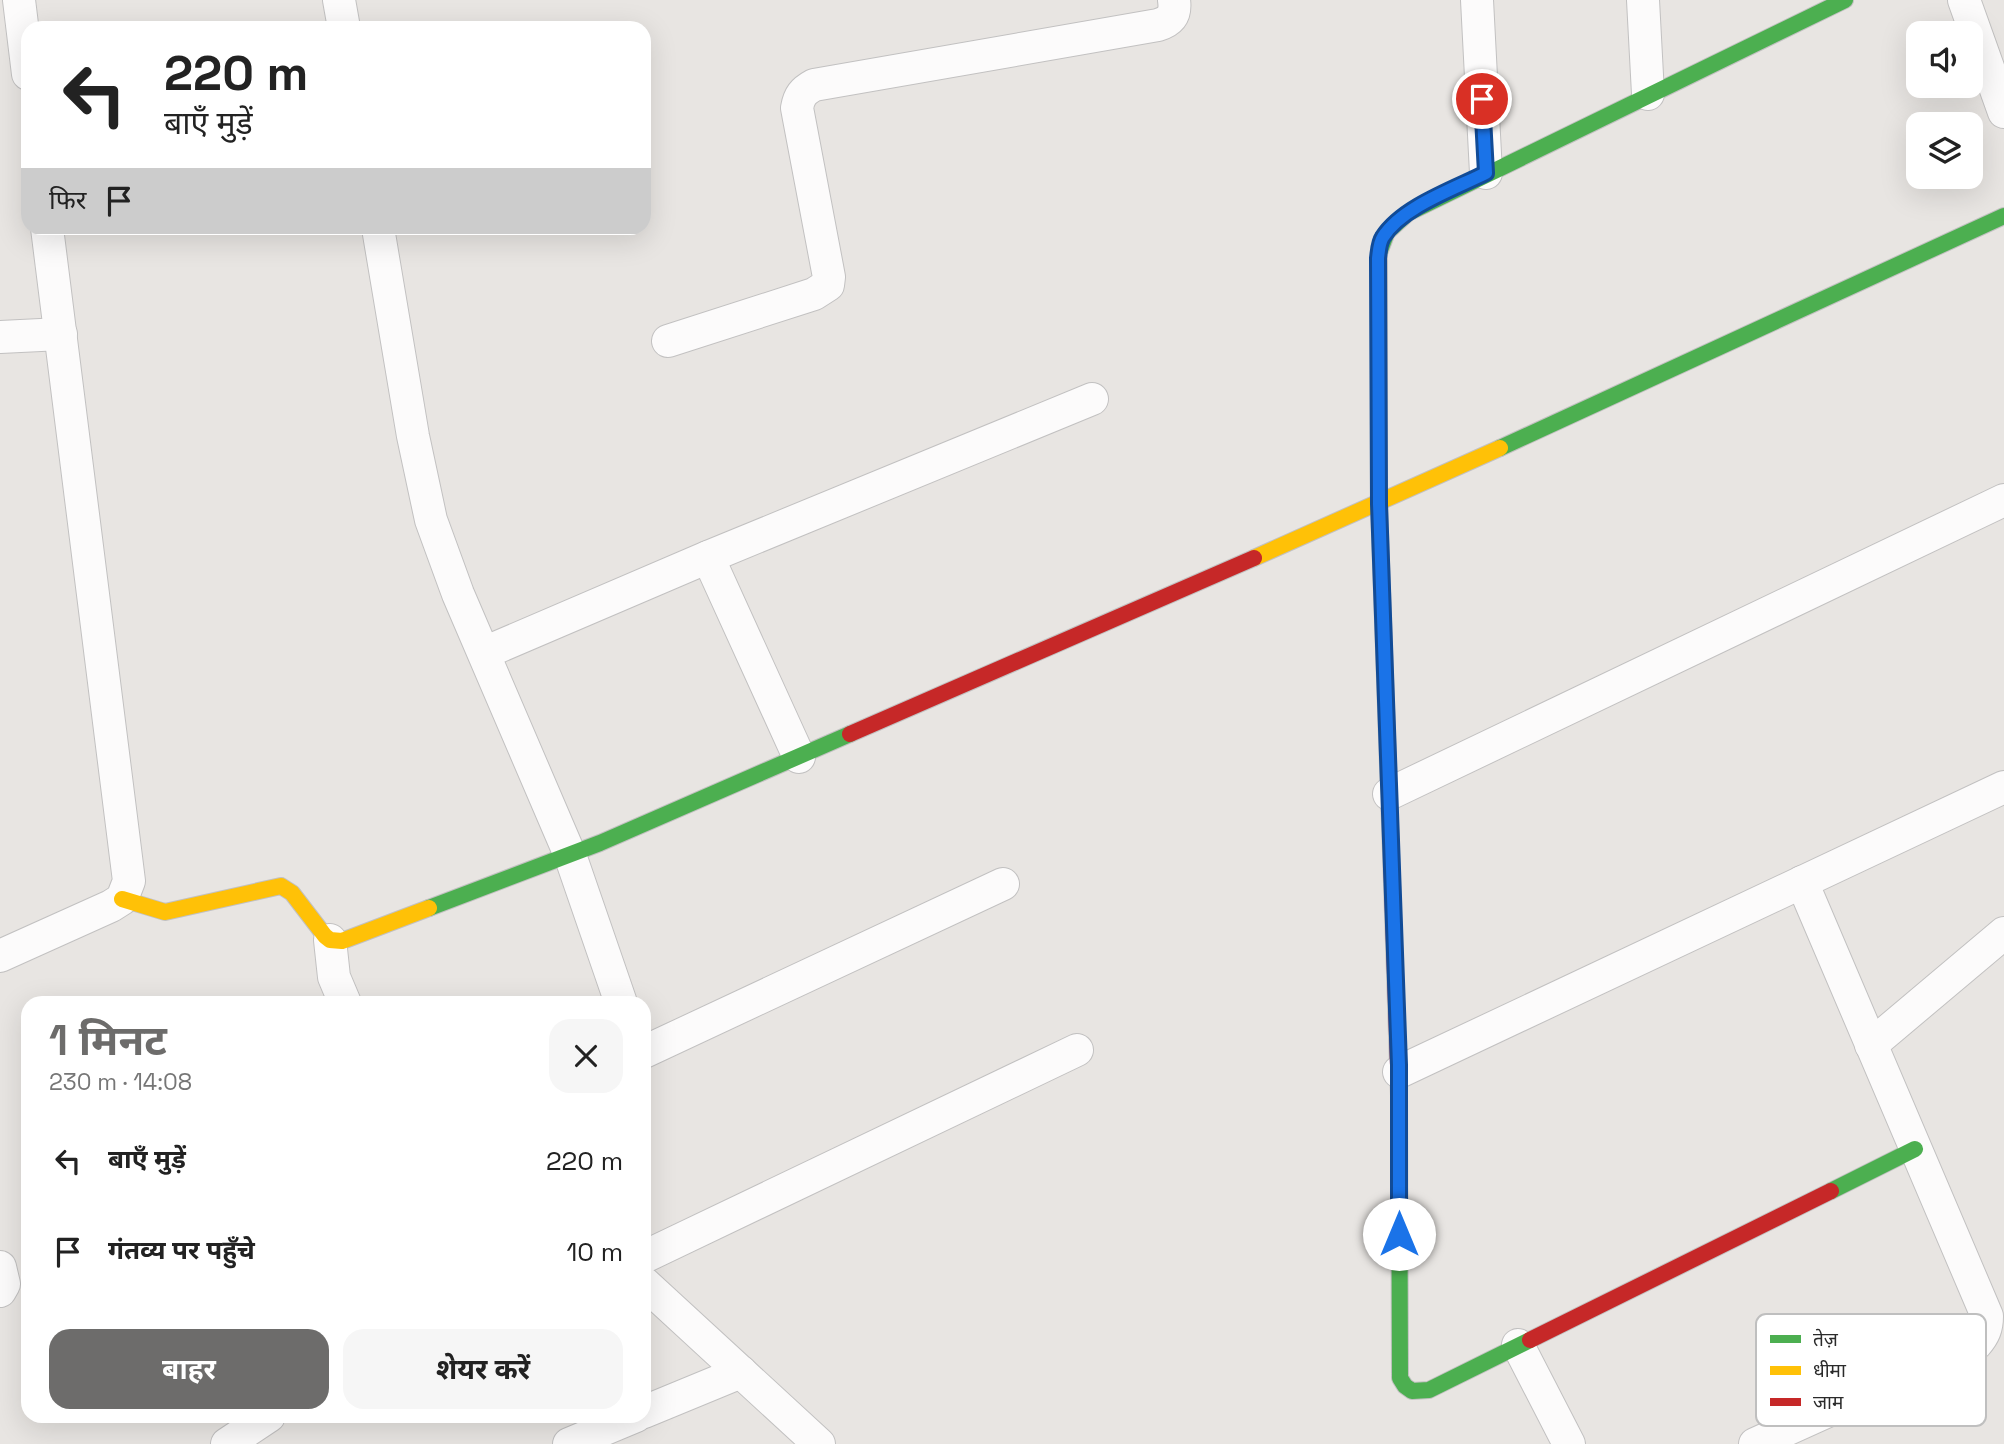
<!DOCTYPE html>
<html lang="hi">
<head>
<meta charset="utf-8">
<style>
  body { margin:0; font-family:"Space Grotesk","Noto Sans Devanagari",sans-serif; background:#f6f6f6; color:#222; height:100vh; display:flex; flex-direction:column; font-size:26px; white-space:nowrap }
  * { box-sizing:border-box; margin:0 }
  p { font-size:23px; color:#767676 }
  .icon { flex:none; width:38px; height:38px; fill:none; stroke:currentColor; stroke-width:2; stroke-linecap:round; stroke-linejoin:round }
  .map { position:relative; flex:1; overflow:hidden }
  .panel { position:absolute; left:21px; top:996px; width:630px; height:427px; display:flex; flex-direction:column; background:#fff; border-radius:21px; box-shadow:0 7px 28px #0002 }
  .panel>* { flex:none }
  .top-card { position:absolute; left:21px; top:21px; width:630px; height:214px; border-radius:21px; box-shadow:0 7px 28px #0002; background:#fff; color:#222; overflow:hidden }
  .tools { position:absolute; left:1906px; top:21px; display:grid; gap:14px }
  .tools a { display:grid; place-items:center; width:77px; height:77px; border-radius:14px; background:#fff; box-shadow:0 7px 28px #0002; font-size:35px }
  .pin { position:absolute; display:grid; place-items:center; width:60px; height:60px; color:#fff; margin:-30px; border:4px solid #fff; border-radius:50%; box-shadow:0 2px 7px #0007 }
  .me { position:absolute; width:77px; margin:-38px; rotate:0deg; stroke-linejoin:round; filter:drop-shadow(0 0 5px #0008) }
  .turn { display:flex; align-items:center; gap:24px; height:147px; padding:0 28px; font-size:32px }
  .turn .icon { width:91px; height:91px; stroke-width:2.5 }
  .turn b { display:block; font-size:49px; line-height:60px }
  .then { display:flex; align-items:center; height:66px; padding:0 28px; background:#0003; gap:14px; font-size:26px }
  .round { display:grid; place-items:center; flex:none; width:74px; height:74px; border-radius:21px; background:#f6f6f6 }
  .head { display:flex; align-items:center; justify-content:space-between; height:119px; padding:0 28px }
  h1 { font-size:42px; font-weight:700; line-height:52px; color:#6d6c6b }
  .action { display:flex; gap:14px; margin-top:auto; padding:14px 28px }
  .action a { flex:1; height:80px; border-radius:21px; background:#6d6c6b; color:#fff; font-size:28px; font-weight:700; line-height:80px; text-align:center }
  .action a+a { background:#f6f6f6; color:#222 }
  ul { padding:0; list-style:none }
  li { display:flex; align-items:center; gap:21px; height:91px; padding:0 28px }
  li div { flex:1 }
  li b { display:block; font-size:26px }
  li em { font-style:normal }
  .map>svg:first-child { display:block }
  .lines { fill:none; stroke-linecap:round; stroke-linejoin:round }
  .street-casing { stroke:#c2c1c1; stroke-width:34 }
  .fast-casing { stroke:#c2c1c1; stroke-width:18 }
  .slow-casing { stroke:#c2c1c1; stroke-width:18 }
  .jam-casing { stroke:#c2c1c1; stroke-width:18 }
  .street { stroke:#fcfbfb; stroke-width:32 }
  .fast { stroke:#4caf50; stroke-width:16 }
  .slow { stroke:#ffc107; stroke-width:16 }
  .jam { stroke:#c62828; stroke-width:16 }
  .route-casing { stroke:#114b97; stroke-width:18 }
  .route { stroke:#1a73e8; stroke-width:12 }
  .key { fill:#fff; stroke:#bfbfbf; stroke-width:2 }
  .key-label { font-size:19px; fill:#2b2b2b }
</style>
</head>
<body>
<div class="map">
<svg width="2004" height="1444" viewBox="0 0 2004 1444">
  <rect width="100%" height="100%" fill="#e8e5e2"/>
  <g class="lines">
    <g class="street-casing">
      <g id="street">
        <polyline points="19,0 28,74"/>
        <polyline points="339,0 344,28"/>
        <polyline points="1477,0 1486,173"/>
        <polyline points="1643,0 1648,94"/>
        <polyline points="1964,0 2004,112"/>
        <polyline points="378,228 413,436 431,520 458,594 570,855 621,1003"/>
        <polyline points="0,337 61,334"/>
        <path d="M 668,341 L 814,294 L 828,285 L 829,277 L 797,108 C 799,96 803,91 814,85 L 1158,25 C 1171,21 1176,14 1174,0"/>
        <polyline points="708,557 799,757"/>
        <polyline points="484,653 708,557 1092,399"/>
        <polyline points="1389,794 2004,500"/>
        <polyline points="330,940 334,977 345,1003"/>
        <polyline points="0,956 111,906 122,899 129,881 47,228"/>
        <polyline points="1871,1045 2004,933"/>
        <polyline points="644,1052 1003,884"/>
        <polyline points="1399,1072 2004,787"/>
        <polyline points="644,1257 1077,1050"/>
        <polyline points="0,1267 4,1284 0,1291"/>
        <polyline points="644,1283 819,1444"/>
        <polyline points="1518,1345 1569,1444"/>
        <polyline points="644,1412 741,1372"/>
        <polyline points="227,1444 269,1416"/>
        <polyline points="569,1444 636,1416"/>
        <path d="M 1755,1444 L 1976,1344 C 1984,1335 1987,1328 1987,1316 L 1802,882"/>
      </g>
    </g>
    <g class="fast-casing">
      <g id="fast">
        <polyline points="1379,253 1387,232 1408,213 1845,0"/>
        <polyline points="1500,448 2004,216"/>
        <polyline points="429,908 600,843 850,734"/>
        <polyline points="1399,1096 1400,1378 1405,1386 1412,1391 1429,1390 1530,1340"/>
        <polyline points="1831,1191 1915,1149"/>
      </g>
    </g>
    <g class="slow-casing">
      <g id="slow">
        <polyline points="1379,253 1379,504 1391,853"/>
        <polyline points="1254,558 1500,448"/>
        <polyline points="122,899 165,912 281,886 292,893 325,936 330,940 342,941 429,908"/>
      </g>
    </g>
    <g class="jam-casing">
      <g id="jam">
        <polyline points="850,734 1254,558"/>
        <polyline points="1391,853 1399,1096"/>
        <polyline points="1530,1340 1831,1191"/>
      </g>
    </g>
    <use href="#street" class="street"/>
    <use href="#fast" class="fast"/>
    <use href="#slow" class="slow"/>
    <use href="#jam" class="jam"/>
  </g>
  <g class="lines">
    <g class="route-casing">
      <path id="route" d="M 1399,1234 L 1399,1065 L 1379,504 L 1378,258 C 1379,251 1379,243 1383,237 C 1402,207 1454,189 1486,173 L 1482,99"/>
    </g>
    <use href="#route" class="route"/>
  </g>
  <rect x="1756" y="1314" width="230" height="112" rx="10" class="key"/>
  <rect x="1770" y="1335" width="31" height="8" fill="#4caf50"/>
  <rect x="1770" y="1366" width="31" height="9" fill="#ffc107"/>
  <rect x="1770" y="1398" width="31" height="8" fill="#c62828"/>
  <g class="key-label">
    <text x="1813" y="1346">तेज़</text>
    <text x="1813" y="1377">धीमा</text>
    <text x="1813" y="1409">जाम</text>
  </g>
</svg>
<div class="tools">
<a><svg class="icon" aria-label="sound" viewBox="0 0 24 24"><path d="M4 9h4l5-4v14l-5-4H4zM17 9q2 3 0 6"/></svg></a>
<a><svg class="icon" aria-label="layers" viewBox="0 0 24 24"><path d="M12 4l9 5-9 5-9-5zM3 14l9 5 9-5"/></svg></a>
</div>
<div class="pin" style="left:1482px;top:99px;background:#d93025"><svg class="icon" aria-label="arrive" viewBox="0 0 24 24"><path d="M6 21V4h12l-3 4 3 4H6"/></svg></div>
<svg class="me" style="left:1399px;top:1234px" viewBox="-20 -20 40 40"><circle r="19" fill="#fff"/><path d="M0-13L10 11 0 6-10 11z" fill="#1a73e8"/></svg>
<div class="top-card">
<div class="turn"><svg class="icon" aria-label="left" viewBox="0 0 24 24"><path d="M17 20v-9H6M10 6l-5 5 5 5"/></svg><div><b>220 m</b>बाएँ मुड़ें</div></div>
<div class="then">फिर<svg class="icon" aria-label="arrive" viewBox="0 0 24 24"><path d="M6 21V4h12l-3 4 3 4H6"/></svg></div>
</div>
<section class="panel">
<div class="head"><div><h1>1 मिनट</h1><p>230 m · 14:08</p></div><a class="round"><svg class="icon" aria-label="close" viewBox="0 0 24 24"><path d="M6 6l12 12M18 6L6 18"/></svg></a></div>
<ul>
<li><svg class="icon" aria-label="left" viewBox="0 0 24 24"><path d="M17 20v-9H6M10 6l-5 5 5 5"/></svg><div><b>बाएँ मुड़ें</b></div><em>220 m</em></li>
<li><svg class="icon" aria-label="arrive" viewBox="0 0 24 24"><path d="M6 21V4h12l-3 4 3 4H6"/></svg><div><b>गंतव्य पर पहुँचे</b></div><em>10 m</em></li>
</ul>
<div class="action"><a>बाहर</a><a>शेयर करें</a></div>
</section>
</div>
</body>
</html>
